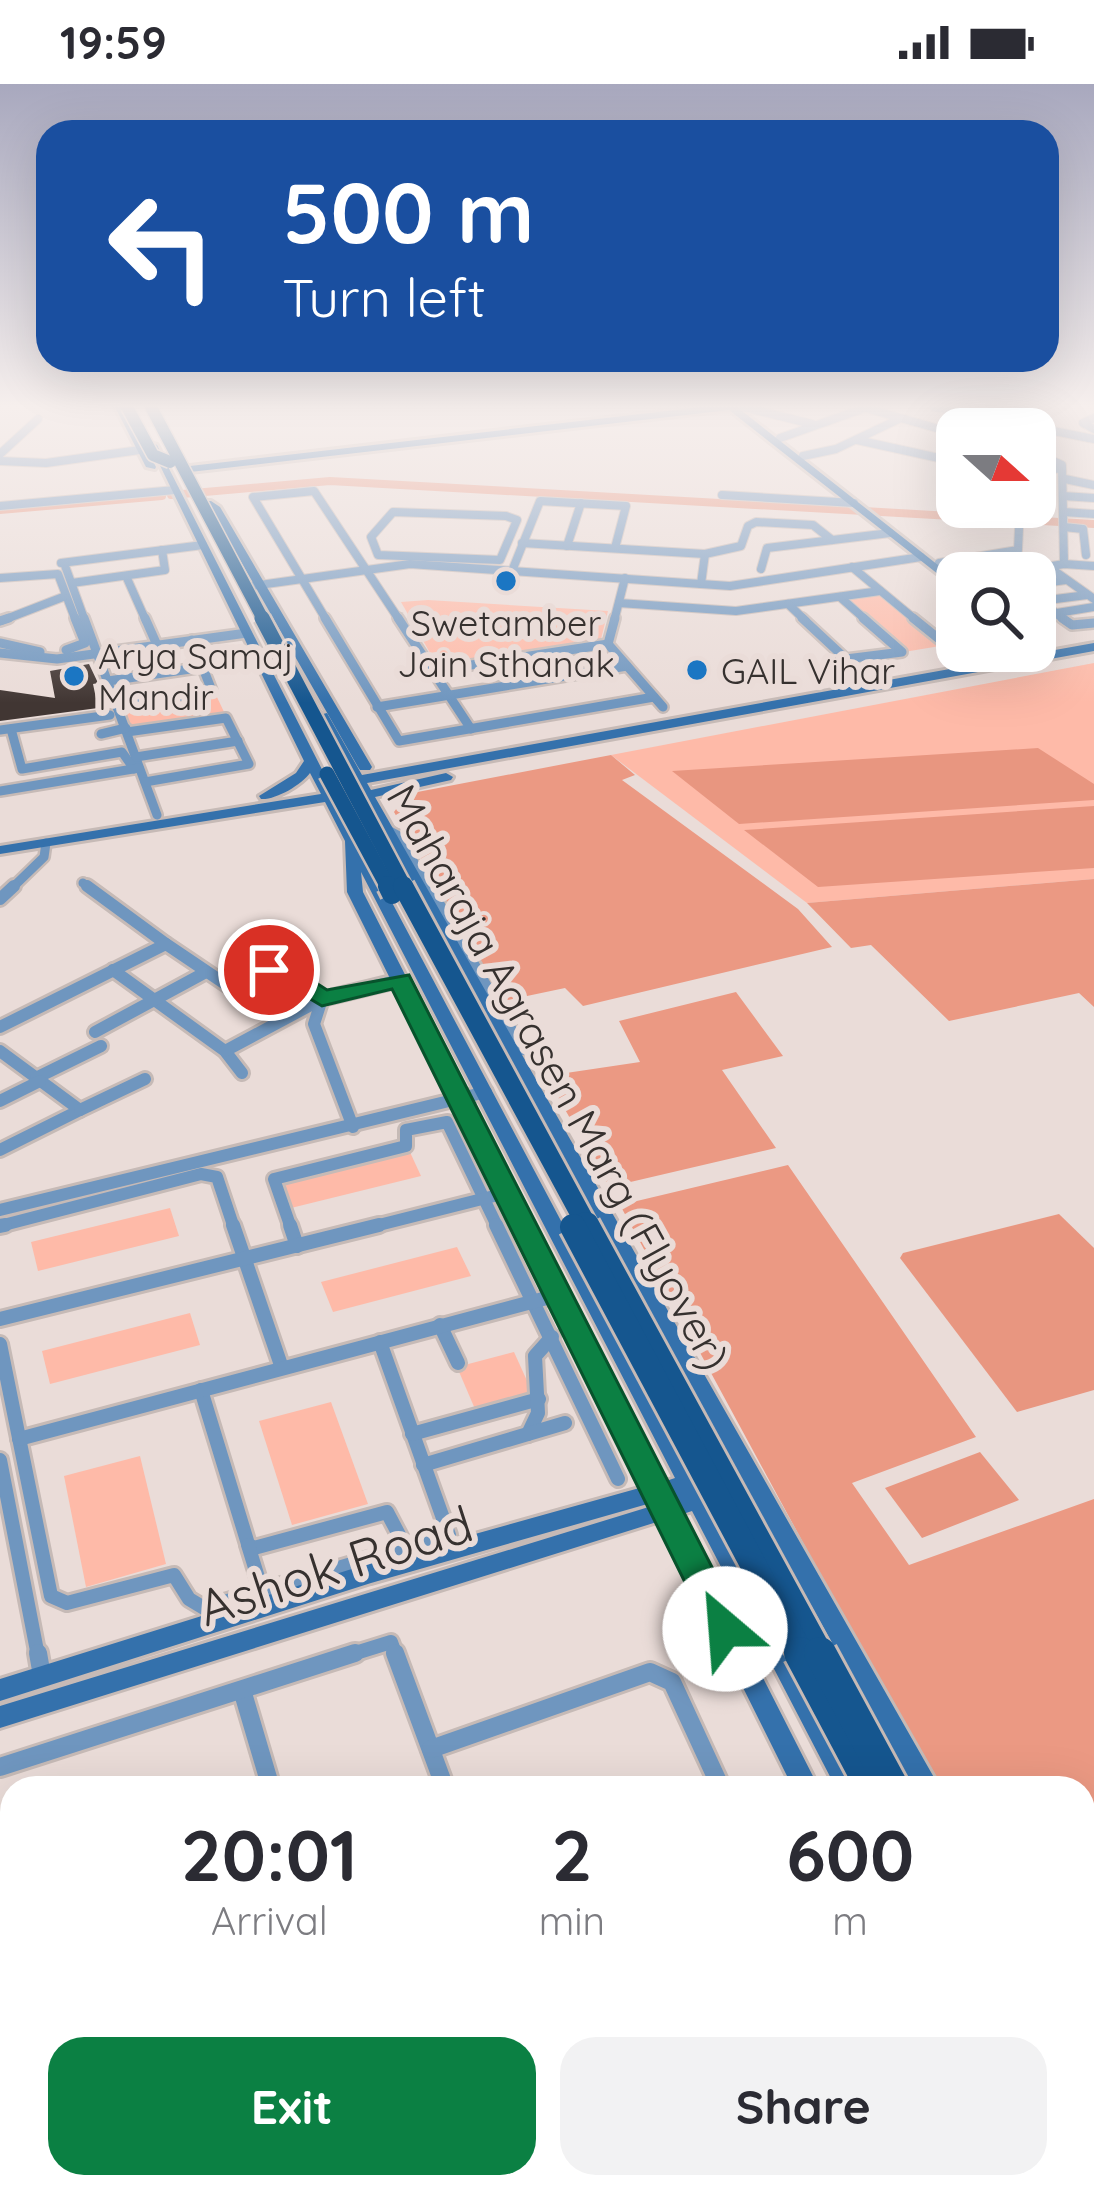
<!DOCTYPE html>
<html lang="en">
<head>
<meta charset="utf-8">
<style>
  body { margin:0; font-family:Quicksand,sans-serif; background:#f2f2f3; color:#2b2b33; height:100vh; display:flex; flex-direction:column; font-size:45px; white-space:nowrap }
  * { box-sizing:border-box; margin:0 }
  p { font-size:39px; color:#7c7c81 }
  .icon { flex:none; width:66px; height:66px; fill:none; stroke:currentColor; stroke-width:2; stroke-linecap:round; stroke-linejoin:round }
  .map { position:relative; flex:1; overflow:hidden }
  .sheet { position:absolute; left:0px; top:1692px; width:1095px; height:423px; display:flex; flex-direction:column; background:#fff; border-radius:36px 36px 0 0; box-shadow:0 12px 48px #0002 }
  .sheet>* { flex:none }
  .banner { position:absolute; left:36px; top:36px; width:1023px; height:252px; border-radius:36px; box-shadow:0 12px 48px #0002; background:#1a4fa0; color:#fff; overflow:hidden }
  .needle { width:78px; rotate:111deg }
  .buttons { position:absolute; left:936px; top:324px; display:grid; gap:24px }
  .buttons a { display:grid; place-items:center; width:120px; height:120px; border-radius:24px; background:#fff; box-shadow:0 12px 48px #0002; font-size:60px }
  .pin { position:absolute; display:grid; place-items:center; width:102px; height:102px; color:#fff; margin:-51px; border:6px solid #fff; border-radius:50%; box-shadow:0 3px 12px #0007 }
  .me { position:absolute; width:132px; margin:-66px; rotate:333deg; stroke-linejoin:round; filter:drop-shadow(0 0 9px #0008) }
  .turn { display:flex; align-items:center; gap:42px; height:252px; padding:0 48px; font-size:54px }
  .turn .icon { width:156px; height:156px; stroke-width:2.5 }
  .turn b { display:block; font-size:84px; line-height:102px }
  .eta { display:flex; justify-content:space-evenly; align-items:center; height:204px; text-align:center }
  .eta b { font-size:72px; font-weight:800; line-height:84px }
  .action { display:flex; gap:24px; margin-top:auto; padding:24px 48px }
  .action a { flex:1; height:138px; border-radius:36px; background:#0b8043; color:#fff; font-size:48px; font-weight:800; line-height:138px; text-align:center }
  .action a+a { background:#f2f2f3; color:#2b2b33 }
  .status { display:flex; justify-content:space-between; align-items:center; height:84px; padding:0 60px; background:#fff; direction:ltr }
  .status svg { height:33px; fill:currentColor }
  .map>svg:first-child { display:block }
  .green { fill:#febaa8 }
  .forest { fill:#eb9983 }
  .water { fill:#e89680 }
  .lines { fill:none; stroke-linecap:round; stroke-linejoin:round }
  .canal { stroke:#e89680; stroke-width:8 }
  .building { fill:#413633 }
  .street-far4-casing { stroke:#c6bab6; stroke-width:10 }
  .street-far3-casing { stroke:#c6bab6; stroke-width:14 }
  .street-far2-casing { stroke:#c6bab6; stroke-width:18 }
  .street-far1-casing { stroke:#c6bab6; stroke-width:20 }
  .street-casing { stroke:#c6bab6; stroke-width:24 }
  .secondary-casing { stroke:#c6bab6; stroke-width:6 }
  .primary-casing { stroke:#c6bab6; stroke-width:6 }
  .street-far4 { stroke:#6f96bf; stroke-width:8 }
  .street-far3 { stroke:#6f96bf; stroke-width:9 }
  .street-far2 { stroke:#6f96bf; stroke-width:12 }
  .street-far1 { stroke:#6f96bf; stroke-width:14 }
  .street { stroke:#6f96bf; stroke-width:18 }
  .secondary { fill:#3471ac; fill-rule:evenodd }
  .primary { fill:#15568f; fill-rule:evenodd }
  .primary-bridge-far4-casing { stroke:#c6bab6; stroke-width:15; stroke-linecap:butt }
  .primary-bridge-far3-casing { stroke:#c6bab6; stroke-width:20; stroke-linecap:butt }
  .primary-bridge-far2-casing { stroke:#c6bab6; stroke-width:26; stroke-linecap:butt }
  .primary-bridge-far1-casing { stroke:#c6bab6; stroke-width:32; stroke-linecap:butt }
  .primary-bridge-casing { stroke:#c6bab6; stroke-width:38; stroke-linecap:butt }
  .primary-bridge-far4 { stroke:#15568f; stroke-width:12 }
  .primary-bridge-far3 { stroke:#15568f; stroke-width:15 }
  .primary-bridge-far2 { stroke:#15568f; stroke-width:20 }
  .primary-bridge-far1 { stroke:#15568f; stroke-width:26 }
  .primary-bridge { stroke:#15568f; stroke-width:32 }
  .route { fill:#0b8043; stroke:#07532c; stroke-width:3 }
  .poi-dot { fill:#1b76c3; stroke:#eadcd8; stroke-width:4.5 }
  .labels { text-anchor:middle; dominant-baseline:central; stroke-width:12; stroke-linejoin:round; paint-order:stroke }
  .far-poi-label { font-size:36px; fill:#36312f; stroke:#eadcd8; text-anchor:start }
  .street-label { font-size:42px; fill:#36312f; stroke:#eadcd8 }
  .near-street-label { font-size:51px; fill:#36312f; stroke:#eadcd8 }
</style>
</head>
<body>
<div class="status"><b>19:59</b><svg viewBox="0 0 49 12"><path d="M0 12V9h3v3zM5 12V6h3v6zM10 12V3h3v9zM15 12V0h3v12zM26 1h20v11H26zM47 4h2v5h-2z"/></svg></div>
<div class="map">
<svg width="1094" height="2113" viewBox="0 0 1094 2113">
  <rect width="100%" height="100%" fill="#eadcd8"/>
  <g class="green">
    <polygon points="878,509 940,562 904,568 844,514"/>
    <polygon points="428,516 608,527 600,559 438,583 401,518"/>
    <polygon points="1094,579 1094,795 807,819 611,671"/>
    <polygon points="215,609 225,630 132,645 123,624"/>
    <polygon points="409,1066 421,1092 291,1124 280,1097"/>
    <polygon points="170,1124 179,1152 38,1187 31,1158"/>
    <polygon points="457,1163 471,1192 333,1228 321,1198"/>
    <polygon points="190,1229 200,1261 50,1300 42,1267"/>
    <polygon points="514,1268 533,1310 475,1325 457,1283"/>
    <polygon points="331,1318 368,1420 292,1441 259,1337"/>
    <polygon points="140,1372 166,1480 86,1503 64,1392"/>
    <polygon points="344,2103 525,2103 521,2113 364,2113"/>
  </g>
  <g class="forest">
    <polygon points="611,671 635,691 622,696 798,825 832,863 583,922 565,904 503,917 394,728 407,710"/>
    <polygon points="1094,795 1094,923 1079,909 949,937 871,861 851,864 807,819"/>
    <polygon points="736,908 783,972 722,986 776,1064 609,1103 546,992 640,978 619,937"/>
    <polygon points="788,1081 976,1353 852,1399 909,1481 1094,1415 1094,1996 1083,1976 1083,1704 936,1704 620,1121"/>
  </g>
  <g class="water">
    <polygon points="1038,664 1094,700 1094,716 739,740 672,687"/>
    <polygon points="1094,722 1094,784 818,803 744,746"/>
    <polygon points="1059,1130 1094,1164 1094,1306 1017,1328 900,1174 903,1169"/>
    <polygon points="980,1368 1019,1416 922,1454 885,1404"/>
  </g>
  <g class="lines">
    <g class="canal">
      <polyline points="171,411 330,397 1094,440"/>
      <polyline points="0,426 162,412"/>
    </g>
  </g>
  <g class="building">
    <polygon points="89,580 98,599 93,600 98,624 0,637 0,606 55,614 50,587"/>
    <polygon points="743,2103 918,2103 897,2113 748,2113"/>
  </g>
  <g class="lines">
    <g class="street-far4-casing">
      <g id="street-far4">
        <polyline points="743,323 812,340"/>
        <polyline points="862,323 957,350"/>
        <polyline points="934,323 1094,355"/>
        <polyline points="997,334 1023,323"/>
        <polyline points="1094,334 1083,339 1094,345"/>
        <polyline points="780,354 865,324"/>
        <polyline points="857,356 957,378"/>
        <polyline points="1035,369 1062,381 1064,480"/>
        <polyline points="0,370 38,335"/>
        <polyline points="803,372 836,365 899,335"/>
        <polyline points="0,377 46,379 154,364"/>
        <polyline points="1035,384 1062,385"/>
        <polyline points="1065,395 1094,401"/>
        <polyline points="722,411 854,419"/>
        <polyline points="1063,412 1094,414"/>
        <polyline points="0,422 175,406"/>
        <polygon points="393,428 506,432 517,436 500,476 378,471 371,453"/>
        <polyline points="1063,428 1094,430"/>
        <polyline points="1064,443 1083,445 1086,471"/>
        <polyline points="522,459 705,470 701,500"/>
        <polyline points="567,462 581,419"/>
        <polyline points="705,470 741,462 748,442 756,438 813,441 832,456"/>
        <polyline points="61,479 203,461"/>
        <polyline points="64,479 85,537"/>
        <polyline points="939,479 1018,466 1019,444"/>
        <polyline points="852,483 917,537"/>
        <polyline points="1049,483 1094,515"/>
        <polyline points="761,485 767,464 890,449"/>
        <polyline points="512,487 540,417 626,422 615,464"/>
        <polyline points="1009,489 1064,480 1094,482"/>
        <polyline points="126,492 146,537"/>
        <polyline points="0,494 58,490 76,537"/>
        <polyline points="72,499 165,486 162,466"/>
        <polyline points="1035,500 1066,496"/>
        <polyline points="252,502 410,480 730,502 921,473"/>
        <polyline points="840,513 867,537"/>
        <polyline points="1035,513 1066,537"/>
        <polyline points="1040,517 1087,511"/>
        <polyline points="619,519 736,527 880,507"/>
        <polyline points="788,520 806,537"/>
        <polyline points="1057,529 1094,523"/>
        <polyline points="1,537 63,513"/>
        <polyline points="327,537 253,413 314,407 400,537"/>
        <polyline points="614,537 625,494"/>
      </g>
    </g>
    <g class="street-far3-casing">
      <g id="street-far3">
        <polyline points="84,534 157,731"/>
        <polyline points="145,534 157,561"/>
        <polyline points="325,534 399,657 654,613"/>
        <polyline points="398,534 471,645"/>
        <polyline points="615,534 608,560 663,623"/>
        <polyline points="802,534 846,575 902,568 863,534"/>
        <polyline points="913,534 944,559 957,560"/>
        <polyline points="1062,534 1072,541 1094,539"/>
        <polyline points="0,537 9,534"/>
        <polyline points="0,559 40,568"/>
        <polyline points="66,566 85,559 75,534"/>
        <polyline points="0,569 57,575 247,549"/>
        <polyline points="432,587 608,560"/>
        <polyline points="108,597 204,583"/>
        <polyline points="118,623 212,607 192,556"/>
        <polyline points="377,623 627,582"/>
        <polyline points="11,645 22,685 122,668 134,685"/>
        <polyline points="0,646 110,631"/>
        <polyline points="127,648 226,634 249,680 145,698"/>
        <polyline points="101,650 126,644"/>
        <polyline points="136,673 238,657"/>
        <polyline points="0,707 139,684"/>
        <polyline points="386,745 399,752 429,805"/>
        <polyline points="83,799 91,805"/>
        <polyline points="11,805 44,773 46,759"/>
      </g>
    </g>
    <g class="street-far2-casing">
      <g id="street-far2">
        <polyline points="87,802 166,860"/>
        <polyline points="428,802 522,965"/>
        <polyline points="0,815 14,802"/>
        <polyline points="113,886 225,967 242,989"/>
        <polyline points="233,905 275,886 322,915 314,940 353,1043"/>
        <polyline points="269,908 293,895"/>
        <polyline points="0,943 166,860 252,918"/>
        <polyline points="95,948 206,888"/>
        <polyline points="0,967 80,1026 0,1066"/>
        <polyline points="225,967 322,915 400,896"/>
        <polyline points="36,994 101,962"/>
        <polyline points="0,1017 40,997"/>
        <polyline points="80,1026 145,995"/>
        <polyline points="0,1126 486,1008"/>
        <polyline points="0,1142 201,1090 217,1093 234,1144"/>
        <polyline points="291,1144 274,1095 406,1062 406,1046 447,1038 498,1144"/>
        <polyline points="367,1144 494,1112"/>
      </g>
    </g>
    <g class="street-far1-casing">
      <g id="street-far1">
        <polyline points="233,1141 282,1284"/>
        <polyline points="290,1141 297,1162"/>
        <polyline points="496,1141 618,1395"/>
        <polyline points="0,1142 5,1141"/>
        <polyline points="0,1235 379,1141"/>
        <polyline points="440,1241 458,1279"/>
        <polyline points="0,1260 51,1512 67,1519 174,1491 189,1515 204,1524 449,1451 380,1258"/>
        <polyline points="201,1306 248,1460 254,1464 387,1428 407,1466"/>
        <polyline points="412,1350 539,1315"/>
        <polyline points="528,1350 538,1329 535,1272 552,1253"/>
        <polyline points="19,1355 558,1211"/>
        <polyline points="0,1376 38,1572"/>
        <polyline points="423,1381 565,1339"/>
        <polyline points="248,1461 265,1516"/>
        <polyline points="346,1572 391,1558 396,1572"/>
      </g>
    </g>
    <g class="street-casing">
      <g id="street">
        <polyline points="38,1569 42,1592"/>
        <polyline points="395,1569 445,1704"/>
        <polyline points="242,1606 271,1704"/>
        <polyline points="431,1665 650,1588 672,1598 721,1704"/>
        <polyline points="0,1683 355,1569"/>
        <polyline points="0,1852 12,1847"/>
        <polyline points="0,2033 12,2034"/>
        <polyline points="330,2103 349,2113"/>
        <polyline points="523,2113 527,2103"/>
      </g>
    </g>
    <g class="secondary-casing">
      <g id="secondary">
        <polygon points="115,323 125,323 156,383 155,385 146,383"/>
        <polygon points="702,323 737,323 957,496 957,505 729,326 190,388 185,385 190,382"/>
        <path d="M 149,359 L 157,361 L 336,713 L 862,1704 L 836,1704 L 692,1427 L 680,1431 L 819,1704 L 793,1704 L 660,1437 L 0,1644 L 0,1622 L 652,1422 L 651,1419 L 371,1499 L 0,1617 L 0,1595 L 371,1479 L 643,1403 L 347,808 L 345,757 L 325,718 L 0,770 L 0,762 L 321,710 L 310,689 C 301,701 276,716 261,715 L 259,712 L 296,689 L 304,677 ZM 361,788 L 675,1394 L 663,1398 L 363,808 Z"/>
        <polygon points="203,417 211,417 220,423 372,683 370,686 360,686 358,683 211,425 202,419"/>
        <polygon points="1094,559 1094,567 367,699 371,706 446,689 453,693 451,696 375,713 940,1704 913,1704 315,632 327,629 362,691"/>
        <polygon points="1083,1968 1094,1973 1094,2016 1083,2010"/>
        <polygon points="991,2103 1022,2103 1026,2113 995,2113"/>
        <polygon points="1043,2103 1074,2103 1078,2113 1047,2113"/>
      </g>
    </g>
    <g class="primary-casing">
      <polygon id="primary" points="1083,2036 1094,2040 1094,2113 1072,2113 1067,2103 1083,2103"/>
    </g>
    <use href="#street-far4" class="street-far4"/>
    <use href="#street-far3" class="street-far3"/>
    <use href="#street-far2" class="street-far2"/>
    <use href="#street-far1" class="street-far1"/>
    <use href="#street" class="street"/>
    <use href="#secondary" class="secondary"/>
    <use href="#primary" class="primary"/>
    <g class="primary-bridge-far4-casing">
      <g id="primary-bridge-far4">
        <polyline points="127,323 153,371 170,378"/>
        <polyline points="151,323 264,537"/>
      </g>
    </g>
    <g class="primary-bridge-far3-casing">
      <g id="primary-bridge-far3">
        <polyline points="262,534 405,805"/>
        <polyline points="327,690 389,805"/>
      </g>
    </g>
    <g class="primary-bridge-far2-casing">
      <g id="primary-bridge-far2">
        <polyline points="388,802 392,810"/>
        <polyline points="403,802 588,1144"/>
      </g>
    </g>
    <g class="primary-bridge-far1-casing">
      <g id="primary-bridge-far1">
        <polyline points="586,1141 821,1572"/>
        <polyline points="573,1143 802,1572"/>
      </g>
    </g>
    <g class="primary-bridge-casing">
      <g id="primary-bridge">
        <polyline points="800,1569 872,1704"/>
        <polyline points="820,1569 893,1704"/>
      </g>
    </g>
    <use href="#primary-bridge-far4" class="primary-bridge-far4"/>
    <use href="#primary-bridge-far3" class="primary-bridge-far3"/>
    <use href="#primary-bridge-far2" class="primary-bridge-far2"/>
    <use href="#primary-bridge-far1" class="primary-bridge-far1"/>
    <use href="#primary-bridge" class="primary-bridge"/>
  </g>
  <linearGradient id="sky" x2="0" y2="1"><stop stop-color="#a8a8be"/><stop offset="0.52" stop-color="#f6efed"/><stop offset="1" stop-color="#f6efed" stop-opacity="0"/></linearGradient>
  <rect width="1094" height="619" fill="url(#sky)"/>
  <polygon class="route" points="269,879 290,882 327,906 409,891 738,1534 743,1545 738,1555 725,1560 713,1555 392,905 322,922 275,894 260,892 257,886"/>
  <g class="poi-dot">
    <circle cx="506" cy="497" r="12"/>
    <circle cx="697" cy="586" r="12"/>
    <circle cx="74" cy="592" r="12"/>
  </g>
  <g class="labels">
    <g class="far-poi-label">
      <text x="506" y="538" text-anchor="middle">Swetamber<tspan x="506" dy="41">Jain Sthanak</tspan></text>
      <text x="98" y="571">Arya Samaj<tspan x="98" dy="41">Mandir</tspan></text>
      <text x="721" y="586">GAIL Vihar</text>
    </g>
    <g class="street-label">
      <text transform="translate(559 993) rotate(61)">Maharaja Agrasen Marg (Flyover)</text>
    </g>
    <g class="near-street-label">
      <text transform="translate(335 1481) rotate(-18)">Ashok Road</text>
    </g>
  </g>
</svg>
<div class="buttons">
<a><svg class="needle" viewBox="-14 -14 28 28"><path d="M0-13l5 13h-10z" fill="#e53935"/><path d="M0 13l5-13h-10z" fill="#7c7c81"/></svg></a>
<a><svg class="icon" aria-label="search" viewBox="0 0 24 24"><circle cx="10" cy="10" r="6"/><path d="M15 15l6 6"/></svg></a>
</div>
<div class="pin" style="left:269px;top:886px;background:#d93025"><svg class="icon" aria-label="arrive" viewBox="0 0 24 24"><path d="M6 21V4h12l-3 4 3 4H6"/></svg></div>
<svg class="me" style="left:725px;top:1545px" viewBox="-20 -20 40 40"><circle r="19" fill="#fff"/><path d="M0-13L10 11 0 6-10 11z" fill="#0b8043"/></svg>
<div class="banner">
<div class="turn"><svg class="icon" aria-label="left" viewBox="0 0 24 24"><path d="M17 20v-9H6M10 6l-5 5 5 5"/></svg><div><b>500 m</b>Turn left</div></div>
</div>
<section class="sheet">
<div class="eta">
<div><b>20:01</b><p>Arrival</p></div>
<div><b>2</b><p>min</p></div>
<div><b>600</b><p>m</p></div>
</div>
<div class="action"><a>Exit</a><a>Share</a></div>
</section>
</div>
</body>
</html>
